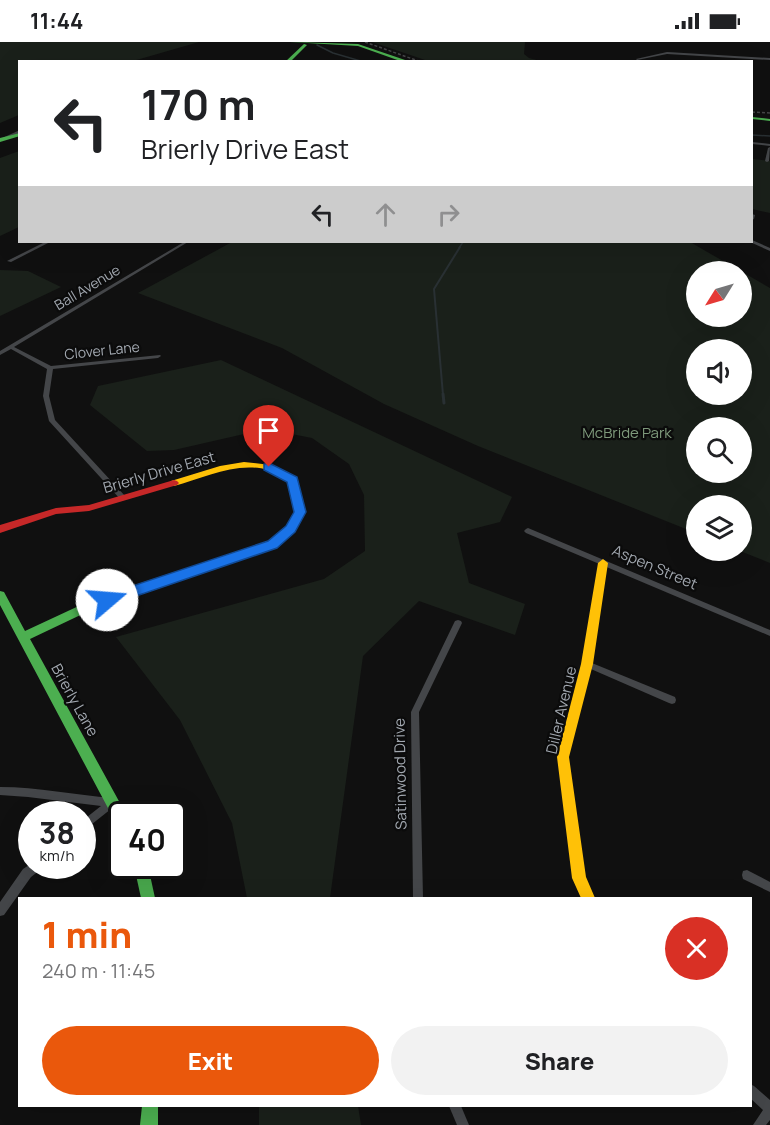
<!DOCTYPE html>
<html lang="en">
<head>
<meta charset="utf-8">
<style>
  body { margin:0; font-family:Manrope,sans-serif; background:#f2f2f2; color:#202124; height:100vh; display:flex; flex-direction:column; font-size:22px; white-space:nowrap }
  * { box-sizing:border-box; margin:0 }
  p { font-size:20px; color:#757577 }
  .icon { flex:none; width:33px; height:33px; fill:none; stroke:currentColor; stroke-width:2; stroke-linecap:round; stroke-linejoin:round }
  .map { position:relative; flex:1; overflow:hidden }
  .details { position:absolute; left:18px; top:855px; width:734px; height:210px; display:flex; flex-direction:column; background:#fff; border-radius:0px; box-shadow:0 6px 24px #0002 }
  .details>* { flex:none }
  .top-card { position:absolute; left:18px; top:18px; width:735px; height:183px; border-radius:0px; box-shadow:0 6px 24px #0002; background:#fff; color:#202124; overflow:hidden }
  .needle { width:39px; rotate:233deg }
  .tools { position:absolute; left:686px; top:219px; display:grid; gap:12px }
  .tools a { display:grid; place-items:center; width:66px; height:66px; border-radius:50%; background:#fff; box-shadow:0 6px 24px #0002; font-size:30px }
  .speed { position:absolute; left:18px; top:759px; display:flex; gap:12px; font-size:30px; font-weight:700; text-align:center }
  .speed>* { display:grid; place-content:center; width:78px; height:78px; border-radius:50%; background:#fff; box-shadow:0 6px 24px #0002; line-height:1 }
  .speed small { font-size:15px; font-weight:400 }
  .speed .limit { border:3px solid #111; border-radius:9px; background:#fff; color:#111 }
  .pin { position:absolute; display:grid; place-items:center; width:51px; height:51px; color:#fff; margin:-62px -26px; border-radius:50% 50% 50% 0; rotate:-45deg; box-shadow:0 0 6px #0007 }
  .pin .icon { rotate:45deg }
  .me { position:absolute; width:66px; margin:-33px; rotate:72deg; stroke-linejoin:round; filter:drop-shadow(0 0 4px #0008) }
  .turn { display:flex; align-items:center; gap:21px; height:126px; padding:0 24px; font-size:27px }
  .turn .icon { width:78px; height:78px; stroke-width:2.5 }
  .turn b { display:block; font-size:42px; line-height:51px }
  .lanes { display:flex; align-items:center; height:57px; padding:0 24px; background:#0003; justify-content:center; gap:30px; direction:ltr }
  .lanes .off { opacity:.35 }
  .round { display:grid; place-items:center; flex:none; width:63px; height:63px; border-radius:32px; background:#f2f2f2 }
  .overview { display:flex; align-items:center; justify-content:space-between; height:102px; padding:0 24px }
  h1 { font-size:36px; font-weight:800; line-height:45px; color:#ea580c }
  .action { display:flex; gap:12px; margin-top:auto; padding:12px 24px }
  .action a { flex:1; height:69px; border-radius:36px; background:#ea580c; color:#fff; font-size:24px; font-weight:800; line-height:69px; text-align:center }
  .action a+a { background:#f2f2f2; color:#202124 }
  .status { display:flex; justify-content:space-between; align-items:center; height:42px; padding:0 30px; background:#fff; direction:ltr }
  .status svg { height:16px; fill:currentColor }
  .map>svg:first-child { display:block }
  .green { fill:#1a201a; fill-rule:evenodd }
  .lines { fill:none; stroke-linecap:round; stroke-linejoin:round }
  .stream-far2 { stroke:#293033; stroke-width:1.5 }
  .stream-far1 { stroke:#293033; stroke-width:2 }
  .stream { stroke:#293033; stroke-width:3 }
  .street { fill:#444649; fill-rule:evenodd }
  .fast { fill:#4caf50; fill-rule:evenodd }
  .slow { fill:#ffc107; fill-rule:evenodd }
  .jam { fill:#c62828; fill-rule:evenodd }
  .rail { stroke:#454648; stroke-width:1.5; stroke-dasharray:3 2; stroke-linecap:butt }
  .route { fill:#1a73e8; stroke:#114b97; stroke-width:1.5 }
  .labels { text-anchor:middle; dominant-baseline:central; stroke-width:4.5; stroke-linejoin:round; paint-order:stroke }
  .far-street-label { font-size:14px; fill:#a2a8b0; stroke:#0b0b0b }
  .park-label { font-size:15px; fill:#7e997b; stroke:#0b0b0b }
  .street-label { font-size:15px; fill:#a2a8b0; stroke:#0b0b0b }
</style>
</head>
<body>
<div class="status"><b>11:44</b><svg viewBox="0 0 49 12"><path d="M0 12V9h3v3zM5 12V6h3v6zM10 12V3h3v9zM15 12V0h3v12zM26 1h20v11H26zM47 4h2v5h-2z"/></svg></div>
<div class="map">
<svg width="770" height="1083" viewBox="0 0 770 1083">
  <rect width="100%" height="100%" fill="#101010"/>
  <g class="green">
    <polygon points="0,0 199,0 133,19 20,20 19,73 0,81"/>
    <polygon points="372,0 525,0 524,12 529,16 540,19 428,19"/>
    <polygon points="19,109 19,185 0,194 0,116"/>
    <polygon points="752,117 770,119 770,171 752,167"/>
    <path d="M 232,200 L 690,200 L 770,246 L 770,521 L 740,509 L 741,464 L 696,464 L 696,491 L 478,404 L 384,362 L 282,306 L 138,251 ZM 696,230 L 741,230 L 741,274 L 696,274 ZM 696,308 L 741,308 L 741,352 L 696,352 ZM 696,386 L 741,386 L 741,430 L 696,430 Z"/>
    <polygon points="0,228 28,229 61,245 0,274"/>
    <polygon points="221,318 512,455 500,480 457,491 469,541 525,562 515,593 419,559 363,614 330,856 247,856 232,781 180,678 116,595 324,537 365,509 364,453 349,422 312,396 266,387 174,408 147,409 90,363 98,344"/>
    <polygon points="259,1064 358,1064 361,1083 259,1083"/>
  </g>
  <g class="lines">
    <g class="stream-far2">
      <polyline points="317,3 333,11 364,20"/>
      <polyline points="752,93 770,94"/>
      <polyline points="459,206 463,200"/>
    </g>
    <polyline class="stream-far1" points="443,353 434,247 460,205"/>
    <polyline class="stream" points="443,352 444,361"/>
    <g class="street">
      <polygon points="667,10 770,16 770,18 667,12 637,18 636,17"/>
      <polygon points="20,88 20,91 3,98 0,97"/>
      <polygon points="752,100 770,102 770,104 752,102"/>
      <polygon points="770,105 769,119 767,120 765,119 768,106"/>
      <polygon points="752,172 755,173 754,177 752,178"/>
      <polygon points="752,198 770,206 770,209 750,200"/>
      <polygon points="45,200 50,200 11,220 7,219"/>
      <polygon points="184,200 188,200 14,305 51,324 160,313 161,314 158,316 53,327 49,354 55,378 125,454 126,456 125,458 121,458 49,379 43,354 47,327 11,307 0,313 0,309"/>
      <polygon points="528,486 770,588 770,594 526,491 524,489 526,487"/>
      <polygon points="458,578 461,579 462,581 419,670 423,856 413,856 411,670 454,581 455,579"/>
      <polygon points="587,619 675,655 676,658 675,661 672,662 669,661 584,624 583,622 584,620"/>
      <path d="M 0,745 C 38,745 75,753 113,756 L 116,757 L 118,760 L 116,763 L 82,790 L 82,779 L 101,764 L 28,755 L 0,753 Z"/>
      <polygon points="32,821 32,824 41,824 40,828 31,835 4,873 0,874 0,860 23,827"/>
      <polygon points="747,828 770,840 770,850 743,837 742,833 743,829"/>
      <polygon points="750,1042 754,1044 770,1058 770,1078 766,1083 753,1083 763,1068 750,1056"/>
      <polygon points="449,1064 461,1064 469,1083 457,1083"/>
    </g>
    <g class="fast">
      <polygon points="290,0 358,2 411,20 403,20 358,4"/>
      <polygon points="304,2 307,3 290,20 285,20"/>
      <polygon points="752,75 770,77 770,79 752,77"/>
      <polygon points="20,91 20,94 0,100 0,96"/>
      <polygon points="157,537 161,538 162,541 161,544 91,568 30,597 126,772 122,772 122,784 117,783 0,563 0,549 4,550 25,589 83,562"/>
      <polygon points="134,824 148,824 155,856 141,856"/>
      <polygon points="142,1064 158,1064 158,1083 140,1083"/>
    </g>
    <g class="slow">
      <path d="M 244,420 L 271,423 L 296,436 L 305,470 L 293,489 L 277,505 L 161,544 L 153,544 L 152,541 L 153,538 L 269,499 L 287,485 L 295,470 L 289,440 C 282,436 275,430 268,428 C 237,419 203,436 174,444 L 169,441 L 171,439 L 220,424 Z"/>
      <polygon points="603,517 608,521 593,622 569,715 586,835 595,856 581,856 572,836 557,715 581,622 598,521"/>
    </g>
    <polygon class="jam" points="174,438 177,439 179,441 177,443 89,469 56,472 0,491 0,483 56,466 89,463"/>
    <g class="rail">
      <polyline points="365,0 421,20"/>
      <polyline points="752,70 770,71"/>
    </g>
  </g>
  <polygon class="route" points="269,421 297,435 306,470 295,490 277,506 107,564 102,562 100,558 102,554 268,499 286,484 294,470 287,440 264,428 264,422"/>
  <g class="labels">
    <g class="far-street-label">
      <text transform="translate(87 245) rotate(-31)">Ball Avenue</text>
      <text transform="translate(102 308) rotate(-6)">Clover Lane</text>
    </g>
    <g class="park-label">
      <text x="627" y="390">McBride Park</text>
    </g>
    <g class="street-label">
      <text transform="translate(159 430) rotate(-16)">Brierly Drive East</text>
      <text transform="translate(655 525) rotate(23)">Aspen Street</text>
      <text transform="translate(75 658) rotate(61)">Brierly Lane</text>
      <text transform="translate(561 668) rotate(-77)">Diller Avenue</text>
      <text transform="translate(400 732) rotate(-91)">Satinwood Drive</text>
    </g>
  </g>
</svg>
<div class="tools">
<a><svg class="needle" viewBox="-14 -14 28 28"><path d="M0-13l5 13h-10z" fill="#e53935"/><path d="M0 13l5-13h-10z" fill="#757577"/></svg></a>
<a><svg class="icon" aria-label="sound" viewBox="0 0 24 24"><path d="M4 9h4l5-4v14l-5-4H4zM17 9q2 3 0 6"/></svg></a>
<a><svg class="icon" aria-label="search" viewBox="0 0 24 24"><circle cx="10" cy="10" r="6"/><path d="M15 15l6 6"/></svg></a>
<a><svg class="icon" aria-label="layers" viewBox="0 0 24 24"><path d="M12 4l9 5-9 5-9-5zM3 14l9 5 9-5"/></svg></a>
</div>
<div class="speed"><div>38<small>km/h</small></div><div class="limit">40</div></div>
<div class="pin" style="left:269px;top:425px;background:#d93025"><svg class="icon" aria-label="arrive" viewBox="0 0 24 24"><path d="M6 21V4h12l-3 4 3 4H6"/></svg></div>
<svg class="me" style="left:107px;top:558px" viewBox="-20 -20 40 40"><circle r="19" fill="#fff"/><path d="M0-13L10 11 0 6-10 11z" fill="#1a73e8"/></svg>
<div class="top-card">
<div class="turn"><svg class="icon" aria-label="left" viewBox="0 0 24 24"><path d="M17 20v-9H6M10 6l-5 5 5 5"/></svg><div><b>170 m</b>Brierly Drive East</div></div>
<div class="lanes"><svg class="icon" aria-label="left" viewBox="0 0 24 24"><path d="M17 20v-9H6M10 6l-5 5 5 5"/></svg><svg class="icon off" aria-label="ahead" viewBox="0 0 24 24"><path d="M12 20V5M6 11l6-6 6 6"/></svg><svg class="icon off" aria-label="right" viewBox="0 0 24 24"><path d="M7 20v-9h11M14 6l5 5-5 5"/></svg></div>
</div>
<section class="details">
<div class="overview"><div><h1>1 min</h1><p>240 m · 11:45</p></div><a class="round" style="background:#d93025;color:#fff"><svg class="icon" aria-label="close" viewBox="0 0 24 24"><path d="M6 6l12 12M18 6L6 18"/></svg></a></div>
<div class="action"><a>Exit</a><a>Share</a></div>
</section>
</div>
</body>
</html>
